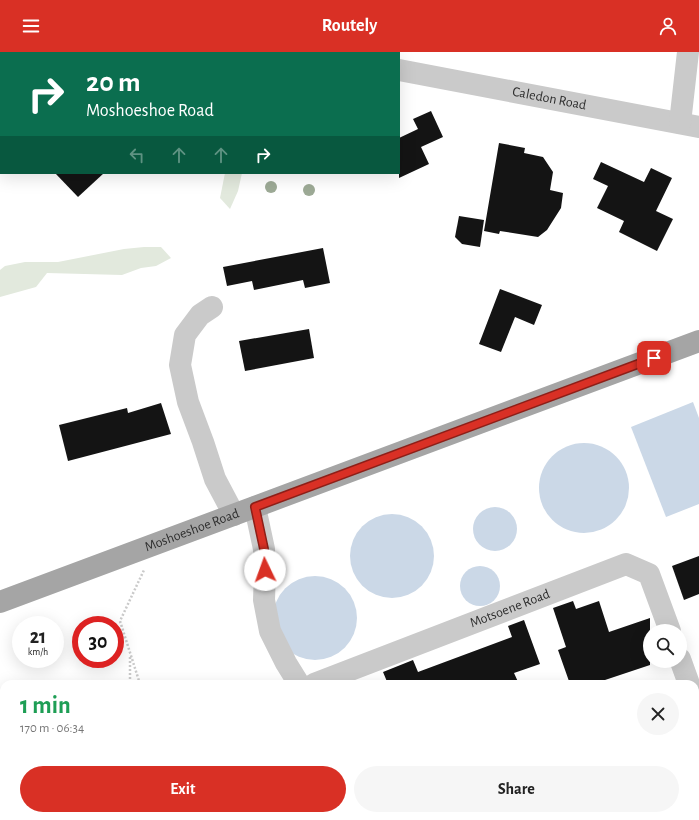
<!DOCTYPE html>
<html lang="en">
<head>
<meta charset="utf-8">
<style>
  body { margin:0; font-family:"Alegreya Sans",sans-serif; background:#f6f6f6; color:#222; height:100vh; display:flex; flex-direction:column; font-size:15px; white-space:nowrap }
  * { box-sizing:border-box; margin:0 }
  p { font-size:13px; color:#767676 }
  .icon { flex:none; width:22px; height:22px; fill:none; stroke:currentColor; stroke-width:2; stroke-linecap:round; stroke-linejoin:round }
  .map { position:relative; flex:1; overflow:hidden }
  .panel { position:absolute; left:0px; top:628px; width:699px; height:140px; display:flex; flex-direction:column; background:#fff; border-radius:12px 12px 0 0; box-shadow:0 4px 16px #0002 }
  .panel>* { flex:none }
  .guide { position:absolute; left:0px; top:0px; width:400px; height:122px; box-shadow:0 4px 16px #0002; background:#0b6e4f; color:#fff; overflow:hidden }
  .fabs { position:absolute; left:643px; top:572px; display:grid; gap:8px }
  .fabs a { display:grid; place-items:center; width:44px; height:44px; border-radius:50%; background:#fff; box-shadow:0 4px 16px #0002; font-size:20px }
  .speed { position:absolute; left:12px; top:564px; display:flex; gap:8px; font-size:20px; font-weight:700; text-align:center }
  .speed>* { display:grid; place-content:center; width:52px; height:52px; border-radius:50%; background:#fff; box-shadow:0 4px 16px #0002; line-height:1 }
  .speed small { font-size:10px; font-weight:400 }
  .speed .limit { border:6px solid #d22; background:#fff; color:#111 }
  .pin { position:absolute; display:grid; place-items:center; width:34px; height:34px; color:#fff; margin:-17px; border-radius:8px; box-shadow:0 2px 6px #0006 }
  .me { position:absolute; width:44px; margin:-22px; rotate:357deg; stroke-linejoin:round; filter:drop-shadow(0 0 3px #0008) }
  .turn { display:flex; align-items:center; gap:14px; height:84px; padding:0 20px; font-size:18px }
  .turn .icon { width:52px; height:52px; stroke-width:2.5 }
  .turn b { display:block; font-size:28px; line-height:34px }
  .lanes { display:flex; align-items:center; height:38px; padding:0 20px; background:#0003; justify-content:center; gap:20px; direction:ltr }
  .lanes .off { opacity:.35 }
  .round { display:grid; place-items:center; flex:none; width:42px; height:42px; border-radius:21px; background:#f6f6f6 }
  .headline { display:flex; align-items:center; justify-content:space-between; height:68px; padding:0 20px }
  h1 { font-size:24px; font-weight:700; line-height:30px; color:#1e9e55 }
  .button { display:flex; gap:8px; margin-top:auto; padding:8px 20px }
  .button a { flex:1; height:46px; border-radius:24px; background:#d93025; color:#fff; font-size:16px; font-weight:700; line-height:46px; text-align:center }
  .button a+a { background:#f6f6f6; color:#222 }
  header { display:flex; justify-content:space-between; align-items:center; height:52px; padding:0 20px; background:#d93025; color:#fff; font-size:18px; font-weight:700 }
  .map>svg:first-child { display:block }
  .green { fill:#e2e9dd }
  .water { fill:#cbd8e7 }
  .building { fill:#141414 }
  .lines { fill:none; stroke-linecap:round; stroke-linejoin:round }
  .path { stroke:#cacaca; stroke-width:2.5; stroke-dasharray:2 2; stroke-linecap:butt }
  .minor { stroke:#cacaca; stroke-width:22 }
  .major { stroke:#a5a5a5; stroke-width:22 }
  .tree { fill:#9daa96 }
  .route-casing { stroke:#8d1f18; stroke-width:10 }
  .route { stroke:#d93025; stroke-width:7 }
  .labels { text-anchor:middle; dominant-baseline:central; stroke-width:4; stroke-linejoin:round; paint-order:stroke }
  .street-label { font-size:14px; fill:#2d2d2d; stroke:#fff }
</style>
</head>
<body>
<header><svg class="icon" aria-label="menu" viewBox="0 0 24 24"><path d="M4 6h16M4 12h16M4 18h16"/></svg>Routely<svg class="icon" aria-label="person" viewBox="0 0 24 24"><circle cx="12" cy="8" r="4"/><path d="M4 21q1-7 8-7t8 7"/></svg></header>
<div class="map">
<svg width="699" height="768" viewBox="0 0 699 768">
  <rect width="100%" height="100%" fill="#fff"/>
  <g class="green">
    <polygon points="225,121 242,121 238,139 230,157 220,146"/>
    <polygon points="144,195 161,195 171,206 156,214 141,216 122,223 47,221 36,235 0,245 0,218 5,214 25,210 58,210 124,197"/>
  </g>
  <g class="water">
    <polygon points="693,350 699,366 699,452 666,465 631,375"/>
    <circle cx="584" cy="436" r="45"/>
    <circle cx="495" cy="477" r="22"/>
    <circle cx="392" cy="504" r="42"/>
    <circle cx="480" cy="534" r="20"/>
    <circle cx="315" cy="566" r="42"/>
  </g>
  <g class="building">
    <polygon points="431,59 443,85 421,95 429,112 399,126 399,86 418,77 413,67"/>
    <polygon points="499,91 525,96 524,101 543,105 553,120 550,138 563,141 561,156 547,178 538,185 500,179 499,182 484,179"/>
    <polygon points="601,110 644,130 651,116 672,126 656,159 673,167 657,199 619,180 624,169 597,156 608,134 593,127"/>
    <polygon points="55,121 104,121 78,145"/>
    <polygon points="459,164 484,168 480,195 462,192 455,185"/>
    <polygon points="323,196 330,231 305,236 303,228 254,238 252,229 227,234 223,215"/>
    <polygon points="500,237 542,253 534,273 515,265 501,300 479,292"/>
    <polygon points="309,277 314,306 245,319 239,289"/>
    <polygon points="161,351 171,382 68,409 59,373 127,356 128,361"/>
    <polygon points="699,504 699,542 684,548 672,514"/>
    <polygon points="573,549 576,557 599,549 609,580 650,566 650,613 593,632 570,632 558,598 566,595 553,556"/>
    <polygon points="524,568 540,612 514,621 519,632 388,632 383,620 413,608 418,620 512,585 508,574"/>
  </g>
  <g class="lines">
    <g class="path">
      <polyline points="130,605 130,632"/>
      <polyline points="140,632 120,569 144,518"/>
      <polyline points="170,764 170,768"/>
      <polyline points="77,768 81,764"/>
      <polyline points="629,768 633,764"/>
    </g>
    <g class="minor">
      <polyline points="303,0 308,1"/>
      <polyline points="383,1 383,0"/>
      <path id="s1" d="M 399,18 L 699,75"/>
      <polyline points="680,71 688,0"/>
      <polyline points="212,255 200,263 185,283 180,313 188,350 203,390 215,427 234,463"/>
      <polyline points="255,455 264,497 265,518 264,548 270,579 286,611 299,632"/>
      <polyline points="680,607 689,632"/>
      <path id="s2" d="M 314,632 L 626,512 L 649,522 L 670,579"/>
      <polyline points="695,648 699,658"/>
      <polyline points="301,768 302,764"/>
    </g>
    <path class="major" id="s3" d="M 0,550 L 699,289"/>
  </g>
  <g class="tree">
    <circle cx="271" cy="135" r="6"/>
    <circle cx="309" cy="138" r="6"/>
  </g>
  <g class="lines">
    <g class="route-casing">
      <polyline id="route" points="265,518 264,497 255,455 654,306"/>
    </g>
    <use href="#route" class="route"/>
  </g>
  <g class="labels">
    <g class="street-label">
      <text stroke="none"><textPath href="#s1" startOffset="153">Caledon Road</textPath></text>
      <text stroke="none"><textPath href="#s3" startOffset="205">Moshoeshoe Road</textPath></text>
      <text stroke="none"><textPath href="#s2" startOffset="210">Motsoene Road</textPath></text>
    </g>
  </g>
</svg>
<div class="fabs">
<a><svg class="icon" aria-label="search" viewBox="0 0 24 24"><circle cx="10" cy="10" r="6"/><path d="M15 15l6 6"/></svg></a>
</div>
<div class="speed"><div>21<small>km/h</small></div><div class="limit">30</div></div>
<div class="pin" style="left:654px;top:306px;background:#d93025"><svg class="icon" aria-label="arrive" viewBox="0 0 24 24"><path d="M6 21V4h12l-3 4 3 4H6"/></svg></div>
<svg class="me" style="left:265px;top:518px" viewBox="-20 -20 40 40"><circle r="19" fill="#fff"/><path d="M0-13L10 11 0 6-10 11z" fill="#d93025"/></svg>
<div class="guide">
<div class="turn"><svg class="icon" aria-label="right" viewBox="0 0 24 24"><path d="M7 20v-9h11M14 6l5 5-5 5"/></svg><div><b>20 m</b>Moshoeshoe Road</div></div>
<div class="lanes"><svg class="icon off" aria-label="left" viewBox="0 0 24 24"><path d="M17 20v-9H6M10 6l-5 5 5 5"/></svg><svg class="icon off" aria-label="ahead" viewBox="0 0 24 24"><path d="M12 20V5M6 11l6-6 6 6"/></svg><svg class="icon off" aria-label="ahead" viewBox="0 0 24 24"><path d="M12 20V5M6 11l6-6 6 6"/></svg><svg class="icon" aria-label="right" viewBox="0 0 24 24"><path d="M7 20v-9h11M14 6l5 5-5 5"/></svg></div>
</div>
<section class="panel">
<div class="headline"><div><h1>1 min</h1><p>170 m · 06:34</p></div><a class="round"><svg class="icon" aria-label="close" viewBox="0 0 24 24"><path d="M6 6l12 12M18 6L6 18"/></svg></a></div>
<div class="button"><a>Exit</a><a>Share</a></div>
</section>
</div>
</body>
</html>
